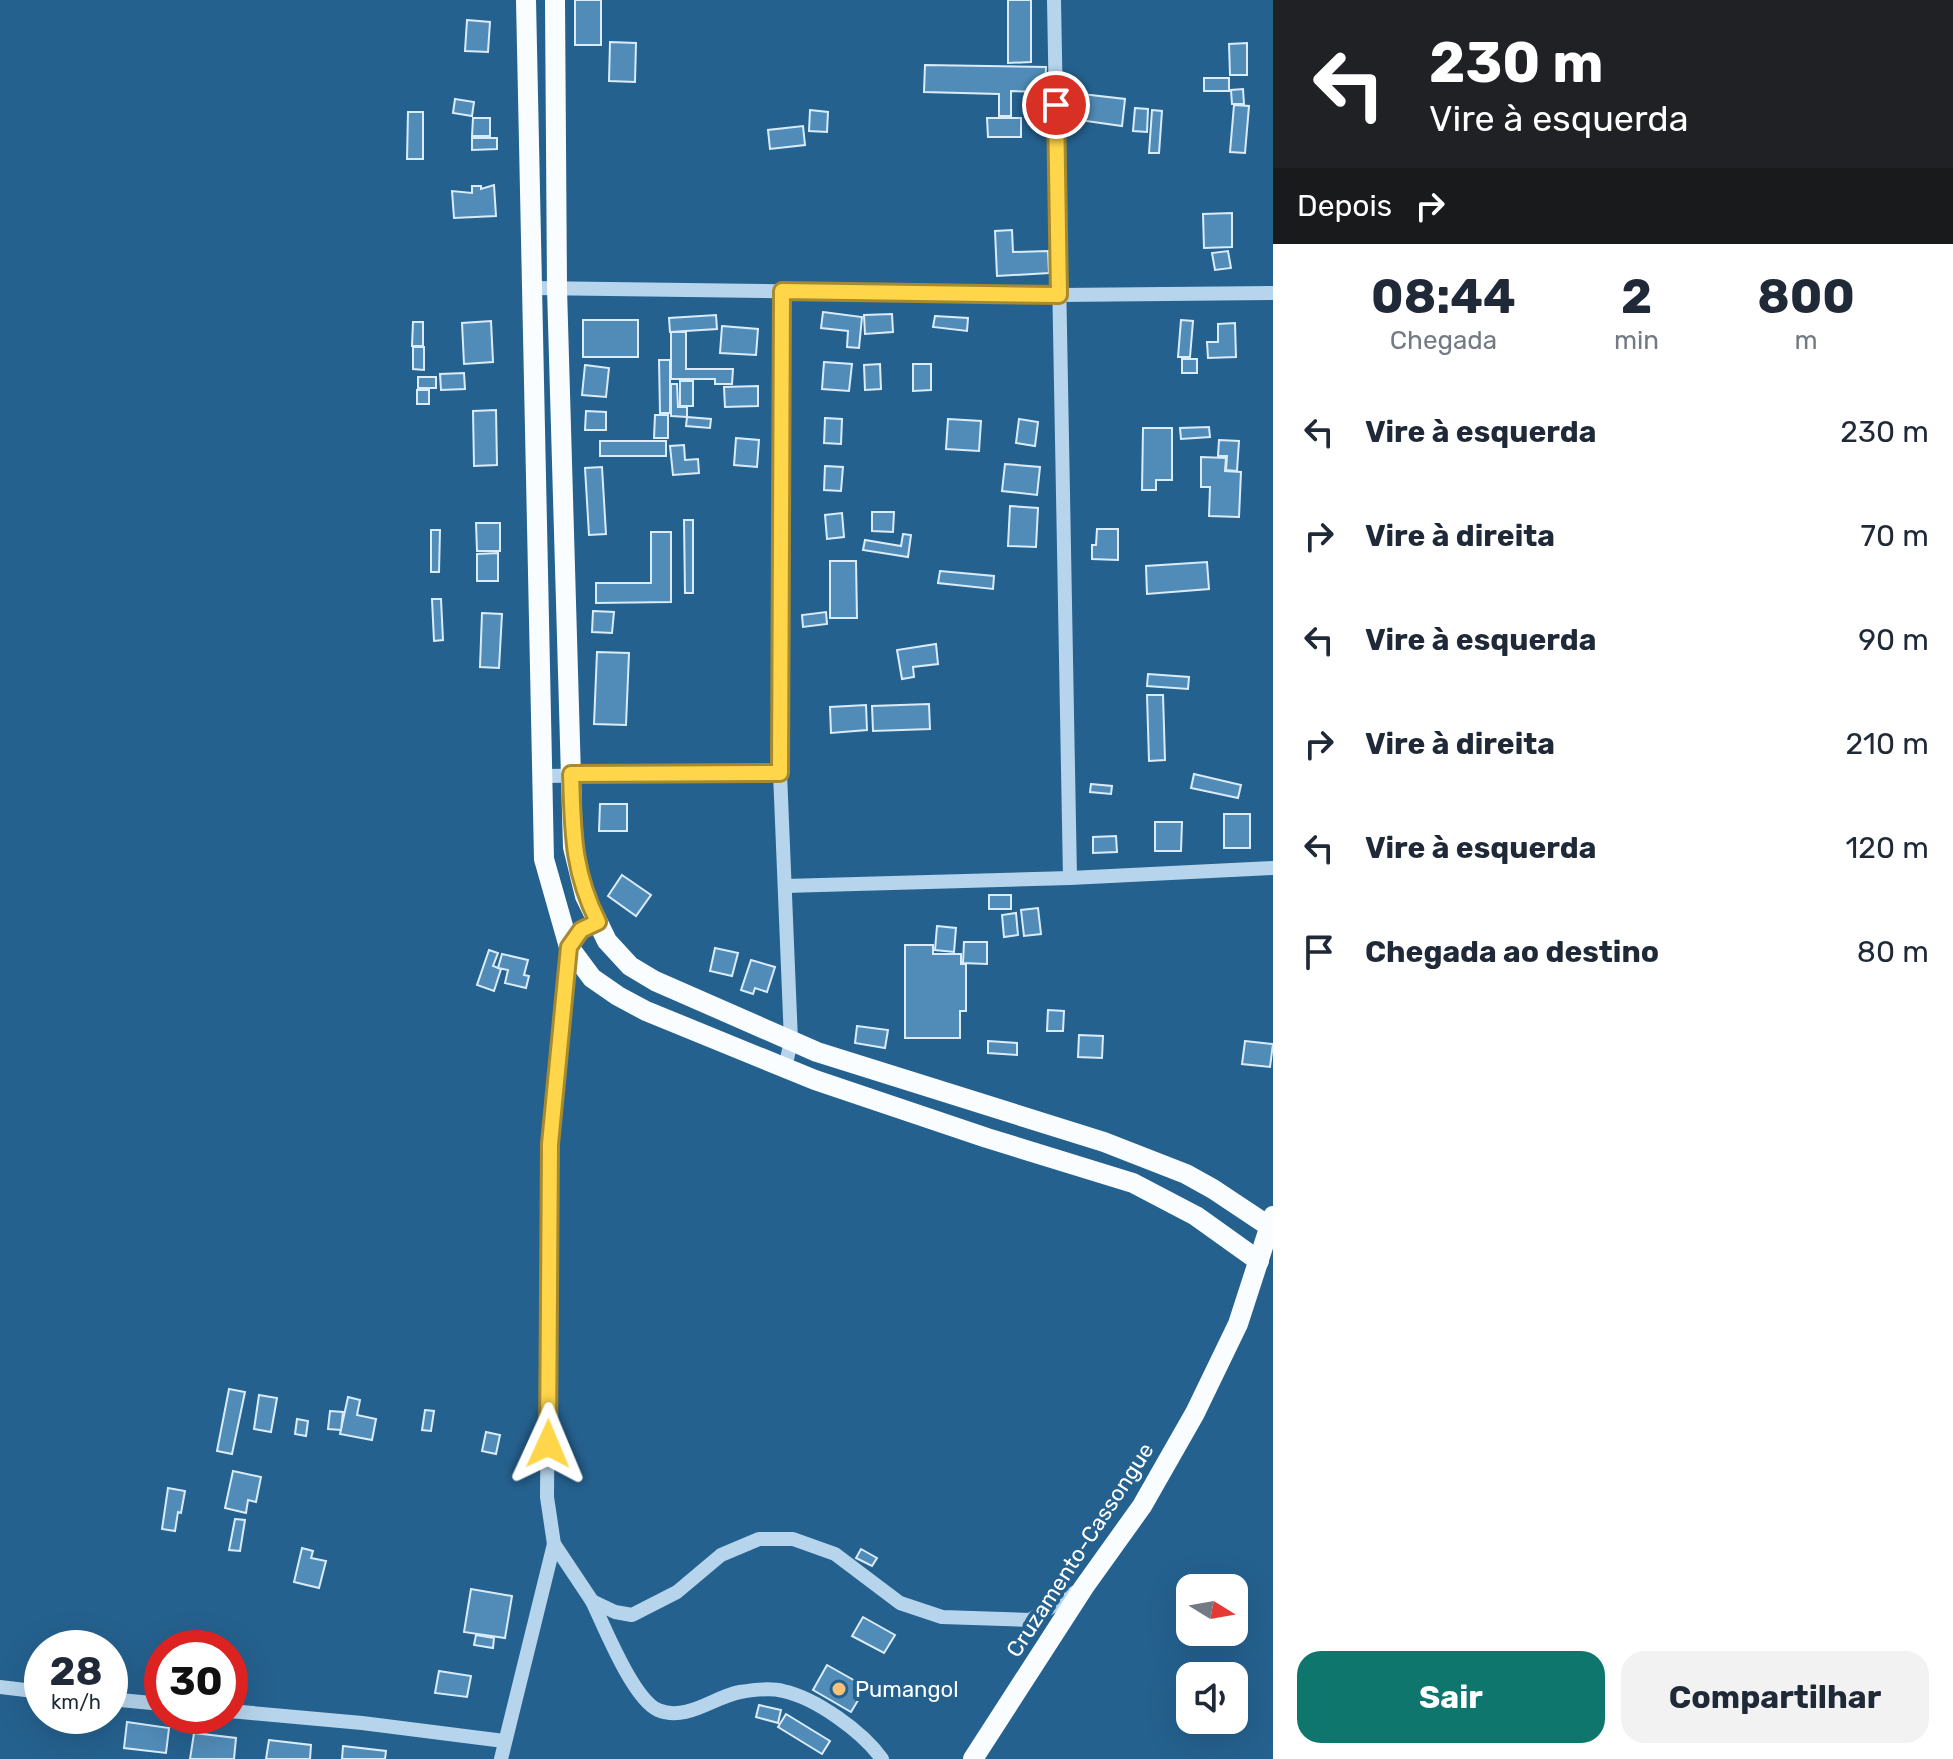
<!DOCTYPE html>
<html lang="pt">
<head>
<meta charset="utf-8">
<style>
  body { margin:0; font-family:Rubik,sans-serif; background:#f2f2f3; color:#1f2937; height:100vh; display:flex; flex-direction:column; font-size:30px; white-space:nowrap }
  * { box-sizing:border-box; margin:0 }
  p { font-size:26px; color:#747a83 }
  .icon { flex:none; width:44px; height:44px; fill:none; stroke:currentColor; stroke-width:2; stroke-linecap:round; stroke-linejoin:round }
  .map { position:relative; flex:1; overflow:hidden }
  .sheet { display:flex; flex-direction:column; background:#fff; width:680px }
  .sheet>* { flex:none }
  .top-card { background:#202124; color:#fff; overflow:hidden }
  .needle { width:52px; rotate:101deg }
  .tools { position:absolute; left:1176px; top:1574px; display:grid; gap:16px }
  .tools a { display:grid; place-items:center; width:72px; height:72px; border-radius:16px; background:#fff; box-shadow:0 8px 32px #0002; font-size:40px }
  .speed { position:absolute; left:24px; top:1630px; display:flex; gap:16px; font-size:40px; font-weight:700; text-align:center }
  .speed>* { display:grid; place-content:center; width:104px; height:104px; border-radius:50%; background:#fff; box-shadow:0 8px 32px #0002; line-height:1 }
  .speed small { font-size:20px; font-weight:400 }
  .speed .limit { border:12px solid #d22; background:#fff; color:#111 }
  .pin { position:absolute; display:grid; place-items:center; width:68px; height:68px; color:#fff; margin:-34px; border:4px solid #fff; border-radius:50%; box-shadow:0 2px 8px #0007 }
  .me { position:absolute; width:88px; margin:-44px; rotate:1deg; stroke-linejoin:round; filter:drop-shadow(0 0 6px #0008) }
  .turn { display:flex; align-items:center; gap:28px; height:168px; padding:0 24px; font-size:36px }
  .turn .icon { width:104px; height:104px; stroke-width:2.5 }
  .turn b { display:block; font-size:56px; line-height:68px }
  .then { display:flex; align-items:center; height:76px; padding:0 24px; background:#0003; gap:16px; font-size:30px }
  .eta { display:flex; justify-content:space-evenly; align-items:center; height:136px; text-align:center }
  .eta b { font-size:48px; font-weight:700; line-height:56px }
  .action { display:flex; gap:16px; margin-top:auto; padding:16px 24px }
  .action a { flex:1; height:92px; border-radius:24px; background:#0f766e; color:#fff; font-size:32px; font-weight:700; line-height:92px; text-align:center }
  .action a+a { background:#f2f2f3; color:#1f2937 }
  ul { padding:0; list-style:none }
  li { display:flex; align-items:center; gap:24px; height:104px; padding:0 24px }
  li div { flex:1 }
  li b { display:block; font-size:30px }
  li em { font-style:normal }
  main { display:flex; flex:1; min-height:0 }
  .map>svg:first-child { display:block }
  .building { fill:#518cb8; stroke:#daecf9; stroke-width:2 }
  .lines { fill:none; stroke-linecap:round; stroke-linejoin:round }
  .minor { stroke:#b6d5ec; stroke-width:14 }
  .major { stroke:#fafdff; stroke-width:20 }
  .route-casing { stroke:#a68a30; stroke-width:20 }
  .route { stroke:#ffd54a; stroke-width:14 }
  .poi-dot { fill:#f6c27a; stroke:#25618f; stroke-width:3 }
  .labels { text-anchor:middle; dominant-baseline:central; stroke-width:8; stroke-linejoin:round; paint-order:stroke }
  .street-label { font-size:22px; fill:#fff; stroke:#25618f }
  .poi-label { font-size:22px; fill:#fff; stroke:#25618f; text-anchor:start }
</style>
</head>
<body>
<main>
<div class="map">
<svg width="1273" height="1759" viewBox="0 0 1273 1759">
  <rect width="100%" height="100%" fill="#25618f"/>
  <g class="building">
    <rect x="575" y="0" width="26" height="45"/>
    <polygon points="1008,0 1031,0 1031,62 1008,63"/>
    <polygon points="467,20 490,22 488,52 465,51"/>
    <polygon points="610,42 636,43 635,82 609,81"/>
    <polygon points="1247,43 1247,75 1230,75 1229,44"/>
    <polygon points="925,65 1046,67 1045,92 1011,91 1011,116 999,116 999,94 924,92"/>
    <rect x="1204" y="78" width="25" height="13"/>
    <polygon points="1243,89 1244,104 1232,104 1231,90"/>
    <polygon points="1082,94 1125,99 1122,126 1079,120"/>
    <polygon points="455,99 474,102 472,116 453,113"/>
    <polygon points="1234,105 1249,106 1245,153 1230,152"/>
    <polygon points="1135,108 1148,109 1147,132 1133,131"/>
    <polygon points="810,110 828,112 827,132 809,131"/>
    <polygon points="1152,110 1162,111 1159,153 1149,153"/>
    <polygon points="408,112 423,112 423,159 407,159"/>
    <polygon points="473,118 490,118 490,136 472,136"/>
    <polygon points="987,118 1021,118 1021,137 988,137"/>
    <polygon points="803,126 805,145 770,149 768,130"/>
    <polygon points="472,138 497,138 497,149 472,150"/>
    <polygon points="494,185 496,216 454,218 452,191 472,193 472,186 481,186 481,189"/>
    <polygon points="1232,213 1232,247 1204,248 1203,214"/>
    <polygon points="1012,230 1013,252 1048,251 1049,273 997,276 995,231"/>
    <polygon points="1228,251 1231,268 1215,270 1212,253"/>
    <polygon points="823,312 862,317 859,348 847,347 848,331 821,328"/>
    <polygon points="892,314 893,332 865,334 864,315"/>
    <polygon points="716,315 717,329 670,332 669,318"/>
    <polygon points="935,316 968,318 967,331 933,327"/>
    <rect x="583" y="320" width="55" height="37"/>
    <polygon points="1181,320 1193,321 1190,357 1178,357"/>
    <polygon points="491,321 493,362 464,364 462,323"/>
    <polygon points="413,322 423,322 423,346 412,346"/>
    <polygon points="1235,323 1236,357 1208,358 1207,342 1218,342 1218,324"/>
    <polygon points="722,326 758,329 756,355 720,353"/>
    <polygon points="671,332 686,332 686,369 733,369 732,384 715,384 715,379 671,379"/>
    <polygon points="413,347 424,347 424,370 413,369"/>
    <rect x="1182" y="359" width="15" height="14"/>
    <polygon points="659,360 670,360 670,413 660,413"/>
    <polygon points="824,362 852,364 849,391 822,389"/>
    <polygon points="880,364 881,389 865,390 864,365"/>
    <polygon points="913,364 931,364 931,390 913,391"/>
    <polygon points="585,365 609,368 606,397 582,395"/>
    <polygon points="464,373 465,389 441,390 440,374"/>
    <rect x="418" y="377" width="18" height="11"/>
    <rect x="680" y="381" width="13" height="25"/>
    <polygon points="671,384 677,384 678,407 687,407 687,417 671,416"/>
    <polygon points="758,386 758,406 725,407 724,387"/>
    <rect x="417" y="390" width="12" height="14"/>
    <polygon points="496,410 497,465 474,466 473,411"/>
    <polygon points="586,411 606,412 606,430 585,430"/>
    <polygon points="655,415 668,415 668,438 654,438"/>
    <polygon points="687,417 711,419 710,428 686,426"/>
    <polygon points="825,418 842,419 841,444 824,443"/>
    <polygon points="948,419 981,421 979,451 946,449"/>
    <polygon points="1019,419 1038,422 1035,446 1016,443"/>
    <polygon points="1209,427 1210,437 1181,439 1180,428"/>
    <polygon points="1143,428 1172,428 1172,480 1156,480 1156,490 1142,490"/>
    <polygon points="736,438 759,440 757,467 734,465"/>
    <polygon points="1219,440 1239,441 1237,471 1226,470 1227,456 1218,456"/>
    <rect x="600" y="441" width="66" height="15"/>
    <polygon points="684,445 685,460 698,459 699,473 673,475 670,446"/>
    <polygon points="1201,457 1226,458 1225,471 1241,472 1239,517 1209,516 1210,487 1201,487"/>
    <polygon points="1005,464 1040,467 1037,495 1002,491"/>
    <polygon points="825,466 843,467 841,491 824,490"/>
    <polygon points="602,467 606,534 589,535 585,468"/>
    <polygon points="1010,506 1038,508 1036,547 1008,546"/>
    <polygon points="872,512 894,512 893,532 872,531"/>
    <polygon points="842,513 844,537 827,539 825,515"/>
    <polygon points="684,520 693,520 693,593 685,593"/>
    <polygon points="476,523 500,523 500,551 477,551"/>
    <polygon points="1097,529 1118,529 1118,560 1092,559 1092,545 1096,545"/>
    <polygon points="431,530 440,530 439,572 431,572"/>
    <polygon points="651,532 671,532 671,602 596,603 596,583 651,583"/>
    <polygon points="903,534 911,535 908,557 863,550 865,540 901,546"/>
    <polygon points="498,553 498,581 477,581 477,554"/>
    <polygon points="830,561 856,561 857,618 830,618"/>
    <polygon points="1207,562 1209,589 1147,594 1146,566"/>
    <polygon points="940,571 994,576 993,589 938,583"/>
    <polygon points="432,599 441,599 443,640 434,641"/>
    <polygon points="593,611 614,612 612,633 592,632"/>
    <polygon points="826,612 827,624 803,627 802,615"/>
    <polygon points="482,613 502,614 499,668 480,667"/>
    <polygon points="936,644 938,664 913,667 914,677 902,679 897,650"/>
    <polygon points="597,652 629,653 626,725 594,724"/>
    <polygon points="1148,674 1189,677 1188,689 1147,686"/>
    <polygon points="1147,695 1163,695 1165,760 1149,761"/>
    <polygon points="929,704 930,729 873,731 872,706"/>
    <polygon points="866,705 867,730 831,733 830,707"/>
    <polygon points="1194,774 1241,785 1238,798 1191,788"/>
    <polygon points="1091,784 1112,786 1111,794 1090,792"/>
    <polygon points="600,804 627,804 627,831 599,831"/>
    <rect x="1224" y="814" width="26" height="34"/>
    <polygon points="1155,822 1182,822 1181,851 1155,851"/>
    <polygon points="1116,836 1117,852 1093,853 1093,837"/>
    <polygon points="622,875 651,895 636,916 608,896"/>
    <rect x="989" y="895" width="22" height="14"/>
    <polygon points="1038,908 1041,934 1024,936 1021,910"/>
    <polygon points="1016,913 1018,935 1004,937 1002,915"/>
    <polygon points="937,926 956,928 954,952 935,950"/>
    <polygon points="964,942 987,942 987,964 963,963"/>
    <polygon points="905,945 933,945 933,954 961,954 961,964 966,964 966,1011 960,1011 960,1038 905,1038"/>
    <polygon points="715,948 738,953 732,976 710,971"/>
    <polygon points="489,950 498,953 493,966 501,969 494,991 477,985"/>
    <polygon points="502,954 528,960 524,975 529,976 526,988 505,983 508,970 498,968"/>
    <polygon points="751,960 775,967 767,992 755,988 753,994 741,990"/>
    <polygon points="1048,1010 1064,1011 1063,1031 1047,1031"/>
    <polygon points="857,1026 888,1030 885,1048 855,1043"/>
    <polygon points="1079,1035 1103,1036 1102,1058 1078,1057"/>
    <polygon points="988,1041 1017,1043 1017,1055 988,1053"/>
    <polygon points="1245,1041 1273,1044 1270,1067 1242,1064"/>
    <polygon points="229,1389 245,1392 232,1454 217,1451"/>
    <polygon points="259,1395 277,1398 271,1432 254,1429"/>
    <polygon points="348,1397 360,1400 357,1415 376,1419 372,1440 340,1434"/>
    <polygon points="425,1410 434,1411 431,1431 422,1430"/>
    <polygon points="330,1411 343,1412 341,1430 328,1429"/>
    <polygon points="297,1419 308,1421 306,1436 295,1434"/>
    <polygon points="486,1432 500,1435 496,1454 482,1451"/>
    <polygon points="233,1471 261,1477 256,1502 248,1500 246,1513 225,1508"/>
    <polygon points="168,1488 185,1491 181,1513 178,1512 175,1531 162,1529"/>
    <polygon points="235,1519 245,1520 240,1551 229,1550"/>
    <polygon points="302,1548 313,1551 311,1558 326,1561 319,1588 294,1582"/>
    <polygon points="861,1549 877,1558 872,1566 856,1558"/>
    <polygon points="471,1589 512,1596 505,1638 464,1632"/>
    <polygon points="863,1617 895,1635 884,1653 852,1636"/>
    <polygon points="476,1635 494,1638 493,1648 474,1645"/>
    <polygon points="827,1665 866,1687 851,1712 813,1690"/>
    <polygon points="439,1671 471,1676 467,1697 435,1693"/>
    <polygon points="759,1705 781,1710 778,1723 756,1717"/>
    <polygon points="786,1714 830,1741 822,1754 778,1727"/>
    <polygon points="127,1722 169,1728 166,1753 124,1748"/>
    <polygon points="194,1733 236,1738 234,1759 190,1759"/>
    <polygon points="269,1740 311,1745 310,1759 266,1759"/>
    <polygon points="343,1746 386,1751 385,1759 342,1759"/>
  </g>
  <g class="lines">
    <g class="minor">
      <polyline points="1054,0 1070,878"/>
      <polyline points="532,288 1059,295 1273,293"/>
      <polyline points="782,291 780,773 791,1041 785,1068"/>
      <polyline points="542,776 780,773"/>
      <polyline points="785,886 1070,878 1273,868"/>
      <polyline points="598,922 581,930 569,947 550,1144 547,1497 554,1544 592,1601 615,1612 632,1615 677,1592 721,1555 759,1539 793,1539 835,1554 900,1603 942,1617 1030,1620 1079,1590"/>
      <path d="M 592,1601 C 604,1626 633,1699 658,1710 C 687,1722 713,1697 740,1692 C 752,1690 772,1688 783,1691 C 816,1698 863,1732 882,1759"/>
      <polyline points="0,1687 42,1692"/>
      <polyline points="110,1699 162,1704"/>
      <polyline points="230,1711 362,1723 504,1741"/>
      <polyline points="501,1759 554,1544"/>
    </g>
    <g class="major">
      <polyline points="526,0 544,859 569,947 592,978 618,996 646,1011 815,1080 987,1138 1133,1183 1196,1216 1259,1261"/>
      <polyline points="555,0 557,288 573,847 585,896 607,941 630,966 655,981 817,1052 1104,1142 1186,1174 1213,1189 1270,1227"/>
      <polyline points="973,1759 1084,1587 1142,1506 1195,1413 1238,1324 1273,1216"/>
    </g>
  </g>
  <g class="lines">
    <g class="route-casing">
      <path id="route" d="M 548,1444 L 550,1144 L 569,947 L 581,930 L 598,922 C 572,870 573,831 571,774 L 780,773 L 782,291 L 1059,295 L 1056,105"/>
    </g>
    <use href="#route" class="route"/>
  </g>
  <circle class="poi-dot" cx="839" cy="1689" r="8"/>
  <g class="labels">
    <g class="street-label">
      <text transform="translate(1080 1550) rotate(-57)">Cruzamento-Cassongue</text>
    </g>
    <g class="poi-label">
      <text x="855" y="1689">Pumangol</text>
    </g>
  </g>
</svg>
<div class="tools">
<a><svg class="needle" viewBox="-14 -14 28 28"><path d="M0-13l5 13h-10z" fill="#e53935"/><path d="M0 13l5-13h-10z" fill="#747a83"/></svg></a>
<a><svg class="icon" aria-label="sound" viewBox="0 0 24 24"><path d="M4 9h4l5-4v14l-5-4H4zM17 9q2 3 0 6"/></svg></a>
</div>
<div class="speed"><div>28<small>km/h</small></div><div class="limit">30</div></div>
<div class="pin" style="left:1056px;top:105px;background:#d93025"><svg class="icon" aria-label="arrive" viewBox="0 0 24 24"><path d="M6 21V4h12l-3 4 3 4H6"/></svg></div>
<svg class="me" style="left:548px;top:1444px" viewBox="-20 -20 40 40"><path d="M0-17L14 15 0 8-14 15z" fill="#ffd54a" stroke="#fff" stroke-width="4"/></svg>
</div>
<section class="sheet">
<div class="top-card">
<div class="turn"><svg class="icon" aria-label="left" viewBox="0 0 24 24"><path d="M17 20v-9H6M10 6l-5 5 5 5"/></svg><div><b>230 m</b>Vire à esquerda</div></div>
<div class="then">Depois<svg class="icon" aria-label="right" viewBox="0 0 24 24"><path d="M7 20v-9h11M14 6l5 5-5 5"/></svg></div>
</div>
<div class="eta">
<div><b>08:44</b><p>Chegada</p></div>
<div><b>2</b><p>min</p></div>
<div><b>800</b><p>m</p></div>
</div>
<ul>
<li><svg class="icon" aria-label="left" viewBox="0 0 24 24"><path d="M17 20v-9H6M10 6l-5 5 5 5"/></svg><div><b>Vire à esquerda</b></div><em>230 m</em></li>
<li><svg class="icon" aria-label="right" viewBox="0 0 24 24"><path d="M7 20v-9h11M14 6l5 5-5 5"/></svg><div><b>Vire à direita</b></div><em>70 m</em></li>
<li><svg class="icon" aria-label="left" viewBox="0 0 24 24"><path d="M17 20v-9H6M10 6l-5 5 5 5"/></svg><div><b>Vire à esquerda</b></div><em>90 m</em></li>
<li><svg class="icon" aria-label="right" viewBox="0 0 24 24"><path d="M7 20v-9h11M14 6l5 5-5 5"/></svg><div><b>Vire à direita</b></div><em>210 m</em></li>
<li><svg class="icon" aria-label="left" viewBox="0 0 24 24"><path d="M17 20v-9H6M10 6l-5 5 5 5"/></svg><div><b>Vire à esquerda</b></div><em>120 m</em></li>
<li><svg class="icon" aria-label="arrive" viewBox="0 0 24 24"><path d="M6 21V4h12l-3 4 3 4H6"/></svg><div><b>Chegada ao destino</b></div><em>80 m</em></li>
</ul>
<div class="action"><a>Sair</a><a>Compartilhar</a></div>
</section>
</main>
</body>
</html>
